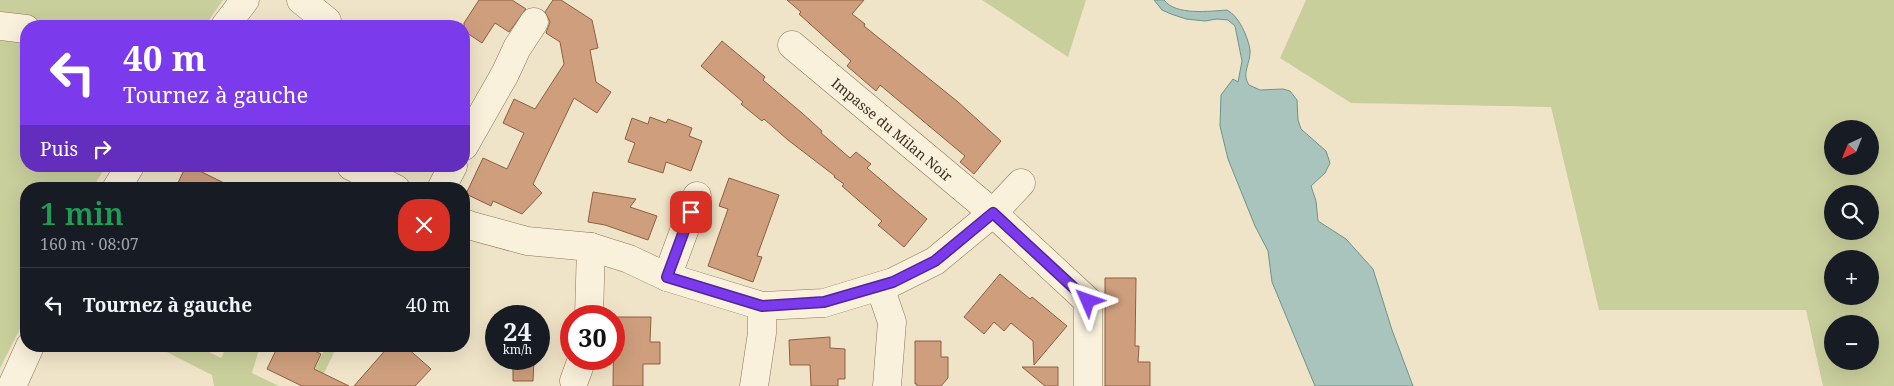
<!DOCTYPE html>
<html lang="fr">
<head>
<meta charset="utf-8">
<style>
  body { margin:0; font-family:"Noto Serif",serif; background:#20242c; color:#f1f3f6; height:100vh; display:flex; flex-direction:column; font-size:19px; white-space:nowrap }
  * { box-sizing:border-box; margin:0 }
  p { font-size:16px; color:#9ea1a6 }
  .icon { flex:none; width:28px; height:28px; fill:none; stroke:currentColor; stroke-width:2; stroke-linecap:round; stroke-linejoin:round }
  .map { position:relative; flex:1; overflow:hidden }
  .side { position:absolute; left:20px; top:182px; width:450px; height:170px; display:flex; flex-direction:column; background:#171b24; border-radius:20px; box-shadow:0 5px 20px #0002 }
  .side>* { flex:none }
  .guide { position:absolute; left:20px; top:20px; width:450px; height:152px; border-radius:20px; box-shadow:0 5px 20px #0002; background:#7c3aed; color:#fff; overflow:hidden }
  .needle { width:32px; rotate:223deg }
  .buttons { position:absolute; left:1824px; top:120px; display:grid; gap:10px }
  .buttons a { display:grid; place-items:center; width:55px; height:55px; border-radius:50%; background:#171b24; box-shadow:0 5px 20px #0002; font-size:25px }
  .speed { position:absolute; left:485px; top:305px; display:flex; gap:10px; font-size:25px; font-weight:700; text-align:center }
  .speed>* { display:grid; place-content:center; width:65px; height:65px; border-radius:50%; background:#171b24; box-shadow:0 5px 20px #0002; line-height:1 }
  .speed small { font-size:12px; font-weight:400 }
  .speed .limit { border:8px solid #d22; background:#fff; color:#111 }
  .pin { position:absolute; display:grid; place-items:center; width:42px; height:42px; color:#fff; margin:-21px; border-radius:10px; box-shadow:0 2px 8px #0006 }
  .me { position:absolute; width:55px; margin:-28px; rotate:313deg; stroke-linejoin:round; filter:drop-shadow(0 0 4px #0008) }
  .turn { display:flex; align-items:center; gap:18px; height:105px; padding:0 20px; font-size:22px }
  .turn .icon { width:65px; height:65px; stroke-width:2.5 }
  .turn b { display:block; font-size:35px; line-height:42px }
  .then { display:flex; align-items:center; height:48px; padding:0 20px; background:#0003; gap:10px; font-size:19px }
  .round { display:grid; place-items:center; flex:none; width:52px; height:52px; border-radius:20px; background:#20242c }
  .overview { display:flex; align-items:center; justify-content:space-between; height:85px; padding:0 20px }
  h1 { font-size:30px; font-weight:600; line-height:38px; color:#1e9e55 }
  ul { padding:0; list-style:none }
  li { display:flex; align-items:center; gap:15px; height:75px; padding:0 20px; border-top:1px solid #363941 }
  li div { flex:1 }
  li b { display:block; font-size:19px }
  li em { font-style:normal }
  .map>svg:first-child { display:block }
  .green { fill:#c9cf9b; fill-rule:evenodd }
  .water { fill:#a9c4bc; stroke:#6f938a }
  .building { fill:#cf9f7d; stroke:#8d5f41 }
  .lines { fill:none; stroke-linecap:round; stroke-linejoin:round }
  .minor-casing { stroke:#8d765c; stroke-width:29 }
  .minor { stroke:#faf1dc; stroke-width:28 }
  .route-casing { stroke:#51269a; stroke-width:12 }
  .route { stroke:#7c3aed; stroke-width:9 }
  .labels { text-anchor:middle; dominant-baseline:central; stroke-width:4; stroke-linejoin:round; paint-order:stroke }
  .street-label { font-size:14px; fill:#3d2e20; stroke:#f7eed8 }
</style>
</head>
<body>
<div class="map">
<svg width="1894" height="386" viewBox="0 0 1894 386">
  <rect width="100%" height="100%" fill="#f0e4c8"/>
  <g class="green">
    <polygon points="0,0 223,0 205,26 26,26 26,166 106,166 92,189 26,189 26,317 0,368"/>
    <polygon points="982,0 1086,0 1068,57"/>
    <path d="M 1306,0 L 1894,0 L 1894,386 L 1823,386 L 1806,310 L 1599,310 L 1551,107 L 1351,103 L 1280,58 ZM 1832,129 L 1870,129 L 1870,166 L 1832,166 ZM 1832,194 L 1870,194 L 1870,231 L 1832,231 ZM 1832,259 L 1870,259 L 1870,296 L 1832,296 ZM 1832,324 L 1870,324 L 1870,361 L 1832,361 Z"/>
    <polygon points="155,346 197,346 221,358 227,346 260,346 252,373 279,386 214,386 212,375"/>
    <polygon points="326,346 337,346 318,386 307,386"/>
  </g>
  <path class="water" d="M 1154,0 L 1164,0 C 1176,16 1210,11 1227,10 C 1239,16 1248,37 1250,50 C 1251,63 1241,73 1249,85 L 1260,90 L 1283,89 L 1290,91 L 1297,100 L 1298,120 L 1301,129 L 1326,151 L 1330,163 L 1325,173 L 1311,186 L 1316,201 L 1318,221 L 1346,239 L 1373,269 L 1392,330 L 1413,386 L 1315,386 L 1272,282 L 1268,251 L 1255,226 L 1228,159 L 1220,126 L 1221,95 L 1233,79 L 1238,82 L 1242,61 L 1235,26 L 1228,20 L 1217,19 L 1205,21 L 1186,19 L 1171,14 L 1162,10 Z"/>
  <g class="building">
    <polygon points="479,0 512,0 526,9 509,32 495,23 482,43 464,31 464,23"/>
    <polygon points="553,0 561,0 592,20 598,48 590,50 596,82 611,92 597,113 574,98 533,184 542,193 522,214 493,201 491,206 466,194 483,158 507,169 524,133 503,123 514,99 535,109 564,64 560,42 546,33 550,22 545,12"/>
    <polygon points="787,0 864,0 852,14 865,24 864,26 958,102 1001,141 974,174 960,162 965,156 880,85 876,91 847,66 851,61 799,14 801,12"/>
    <polygon points="722,41 765,77 763,80 802,113 822,131 821,133 850,158 856,152 871,164 867,168 927,219 904,247 878,225 882,221 842,186 844,184 834,177 835,176 788,140 764,119 762,121 741,104 743,102 701,66"/>
    <polygon points="650,117 666,123 668,119 692,128 689,136 702,141 691,171 666,162 663,173 628,162 635,143 625,139 632,118 648,124"/>
    <polygon points="186,166 190,166 236,189 175,189"/>
    <polygon points="729,178 779,195 757,256 762,257 753,282 708,266 728,209 719,206"/>
    <polygon points="593,192 636,199 630,207 657,216 648,240 605,225 588,222"/>
    <polygon points="1000,274 1030,299 1032,297 1067,326 1034,365 1033,341 1011,323 1004,331 994,322 984,334 964,317"/>
    <polygon points="1105,278 1136,278 1135,346 1139,346 1138,362 1150,362 1150,386 1105,386"/>
    <polygon points="614,317 651,317 650,342 660,342 660,364 643,364 643,386 613,386"/>
    <polygon points="830,337 830,348 845,349 845,379 838,379 838,386 811,386 810,365 790,365 789,340"/>
    <polygon points="915,341 941,341 941,357 948,357 948,378 941,386 917,386 917,384 915,384"/>
    <polygon points="278,346 305,346 321,354 314,369 349,386 302,386 267,369"/>
    <polygon points="389,346 405,346 431,369 415,386 354,386"/>
    <polygon points="513,359 534,359 533,381 513,381"/>
    <polygon points="1022,367 1058,367 1058,386 1045,386"/>
  </g>
  <g class="lines">
    <g class="minor-casing">
      <g id="minor">
        <polyline points="301,0 327,21"/>
        <polyline points="0,26 26,29"/>
        <polyline points="225,26 245,0"/>
        <path id="s1" d="M 792,45 L 993,213 L 1088,301 L 1088,386"/>
        <polyline points="464,146 505,74 517,48 534,22"/>
        <polyline points="351,166 396,189"/>
        <polyline points="116,189 130,166"/>
        <polyline points="441,189 453,166"/>
        <polyline points="464,223 472,226 527,241 591,247 629,259 667,277 762,306 824,303 893,282 935,261 993,213 1021,183"/>
        <polyline points="667,277 697,196"/>
        <polyline points="880,287 892,322 887,386"/>
        <polyline points="589,316 591,247"/>
        <polyline points="574,381 582,359"/>
        <polyline points="12,386 30,346"/>
        <polyline points="754,386 762,333 762,306"/>
      </g>
    </g>
    <use href="#minor" class="minor"/>
  </g>
  <g class="lines">
    <g class="route-casing">
      <polyline id="route" points="691,212 667,277 762,306 824,302 893,282 935,261 993,213 1088,301"/>
    </g>
    <use href="#route" class="route"/>
  </g>
  <g class="labels">
    <g class="street-label">
      <text stroke="none"><textPath href="#s1" startOffset="131">Impasse du Milan Noir</textPath></text>
    </g>
  </g>
</svg>
<div class="buttons">
<a><svg class="needle" viewBox="-14 -14 28 28"><path d="M0-13l5 13h-10z" fill="#e53935"/><path d="M0 13l5-13h-10z" fill="#9ea1a6"/></svg></a>
<a><svg class="icon" aria-label="search" viewBox="0 0 24 24"><circle cx="10" cy="10" r="6"/><path d="M15 15l6 6"/></svg></a>
<a>+</a>
<a>−</a>
</div>
<div class="speed"><div>24<small>km/h</small></div><div class="limit">30</div></div>
<div class="pin" style="left:691px;top:212px;background:#d93025"><svg class="icon" aria-label="arrive" viewBox="0 0 24 24"><path d="M6 21V4h12l-3 4 3 4H6"/></svg></div>
<svg class="me" style="left:1088px;top:301px" viewBox="-20 -20 40 40"><path d="M0-17L14 15 0 8-14 15z" fill="#7c3aed" stroke="#fff" stroke-width="4"/></svg>
<div class="guide">
<div class="turn"><svg class="icon" aria-label="left" viewBox="0 0 24 24"><path d="M17 20v-9H6M10 6l-5 5 5 5"/></svg><div><b>40 m</b>Tournez à gauche</div></div>
<div class="then">Puis<svg class="icon" aria-label="right" viewBox="0 0 24 24"><path d="M7 20v-9h11M14 6l5 5-5 5"/></svg></div>
</div>
<section class="side">
<div class="overview"><div><h1>1 min</h1><p>160 m · 08:07</p></div><a class="round" style="background:#d93025;color:#fff"><svg class="icon" aria-label="close" viewBox="0 0 24 24"><path d="M6 6l12 12M18 6L6 18"/></svg></a></div>
<ul>
<li><svg class="icon" aria-label="left" viewBox="0 0 24 24"><path d="M17 20v-9H6M10 6l-5 5 5 5"/></svg><div><b>Tournez à gauche</b></div><em>40 m</em></li>
</ul>
</section>
</div>
</body>
</html>
